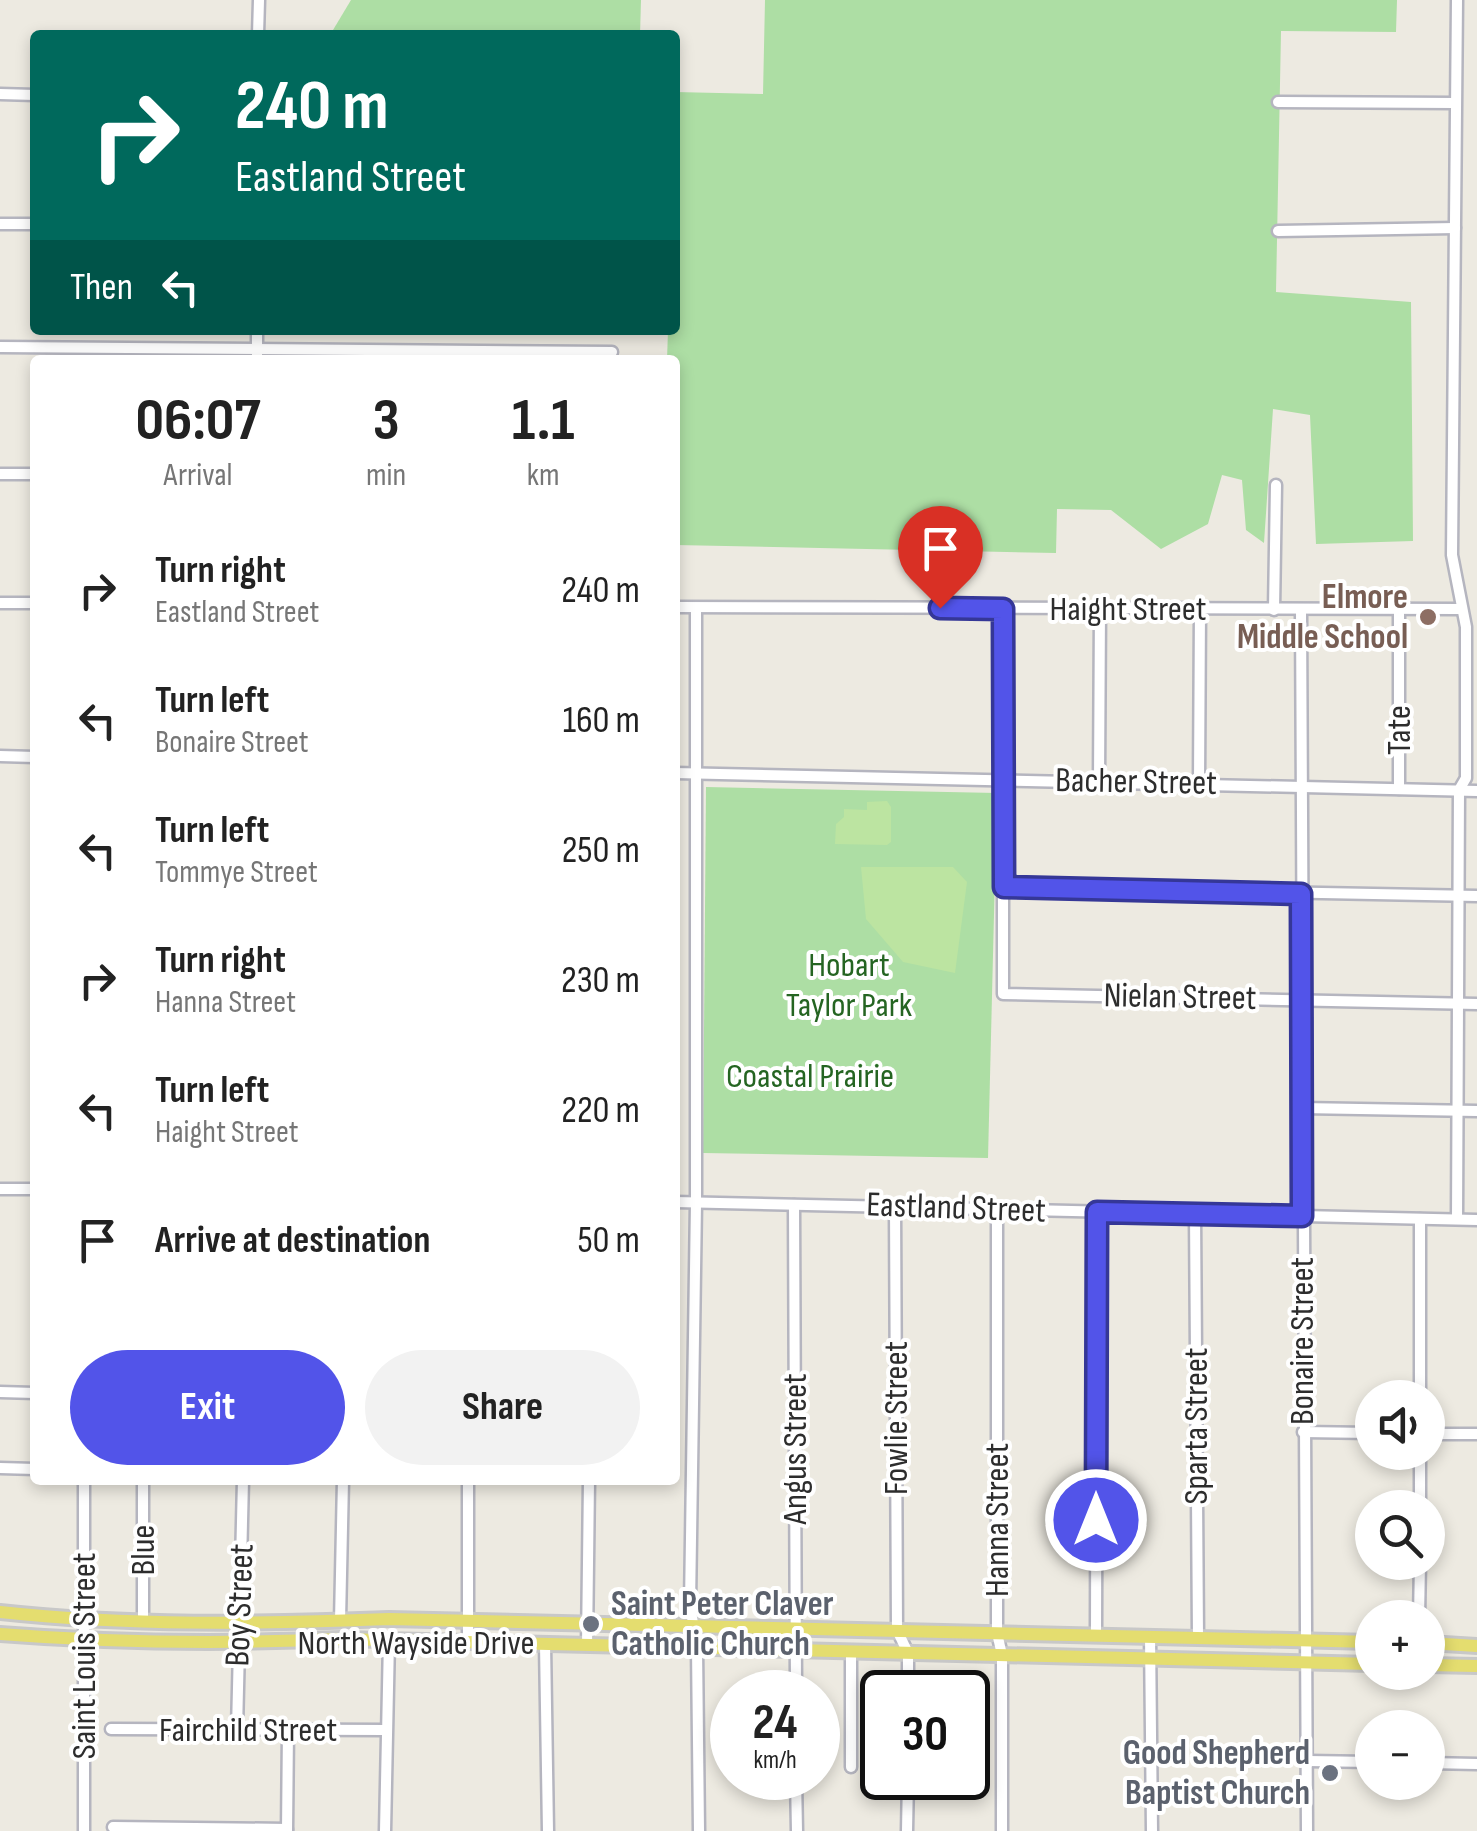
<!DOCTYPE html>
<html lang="en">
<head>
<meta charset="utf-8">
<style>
  body { margin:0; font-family:"Sofia Sans Condensed",sans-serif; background:#f2f2f2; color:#222; height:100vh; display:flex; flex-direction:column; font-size:38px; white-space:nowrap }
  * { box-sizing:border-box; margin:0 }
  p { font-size:32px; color:#767676 }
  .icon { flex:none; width:55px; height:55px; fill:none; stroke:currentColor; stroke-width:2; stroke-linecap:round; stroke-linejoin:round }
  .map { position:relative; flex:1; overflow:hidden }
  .sheet { position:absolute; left:30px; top:355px; width:650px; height:1130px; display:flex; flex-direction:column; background:#fff; border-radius:10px; box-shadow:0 5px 15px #0003 }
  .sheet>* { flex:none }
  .top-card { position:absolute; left:30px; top:30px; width:650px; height:305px; border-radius:10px; box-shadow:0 5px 15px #0003; background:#00695c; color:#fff; overflow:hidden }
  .fabs { position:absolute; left:1355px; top:1380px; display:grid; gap:20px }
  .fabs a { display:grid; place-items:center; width:90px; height:90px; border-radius:50%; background:#fff; box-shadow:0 5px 15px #0003; font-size:50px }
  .speed { position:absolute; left:710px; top:1670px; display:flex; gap:20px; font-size:50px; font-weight:700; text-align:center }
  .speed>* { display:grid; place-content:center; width:130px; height:130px; border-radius:50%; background:#fff; box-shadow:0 5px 15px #0003; line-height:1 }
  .speed small { font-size:25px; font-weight:400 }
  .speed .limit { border:5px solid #111; border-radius:15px; background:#fff; color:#111 }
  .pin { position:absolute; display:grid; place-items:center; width:85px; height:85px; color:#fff; margin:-102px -42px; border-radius:50% 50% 50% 0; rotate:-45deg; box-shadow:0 0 10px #0007 }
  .pin .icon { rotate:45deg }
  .me { position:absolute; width:110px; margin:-55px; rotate:0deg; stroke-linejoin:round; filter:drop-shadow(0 0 8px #0008) }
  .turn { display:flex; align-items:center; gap:35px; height:210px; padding:0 40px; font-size:45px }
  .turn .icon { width:130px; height:130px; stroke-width:2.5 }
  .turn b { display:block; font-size:70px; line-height:85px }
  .then { display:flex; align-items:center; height:95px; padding:0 40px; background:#0003; gap:20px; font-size:38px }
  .eta { display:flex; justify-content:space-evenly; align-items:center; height:170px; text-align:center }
  .eta b { font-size:60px; font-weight:700; line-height:70px }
  .button { display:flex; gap:20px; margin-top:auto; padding:20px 40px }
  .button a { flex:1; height:115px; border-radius:60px; background:#5254e9; color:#fff; font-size:40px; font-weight:700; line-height:115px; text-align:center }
  .button a+a { background:#f2f2f2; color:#222 }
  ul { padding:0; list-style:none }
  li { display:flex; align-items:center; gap:30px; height:130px; padding:0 40px }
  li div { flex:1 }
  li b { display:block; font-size:38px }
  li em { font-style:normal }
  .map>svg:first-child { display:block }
  .green { fill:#addea4 }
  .pitch { fill:#bce4a1 }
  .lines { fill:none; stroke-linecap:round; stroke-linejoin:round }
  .minor-casing { stroke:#b5b5bf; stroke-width:15 }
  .major-casing { stroke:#c8c8c8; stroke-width:18 }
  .minor { stroke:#fff; stroke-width:10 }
  .major { stroke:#e4dd6f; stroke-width:12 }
  .route-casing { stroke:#353797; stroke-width:25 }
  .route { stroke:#5254e9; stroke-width:18 }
  .education-dot { fill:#8d6e63; stroke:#fff; stroke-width:4 }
  .worship-dot { fill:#6b7280; stroke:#fff; stroke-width:4 }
  .labels { text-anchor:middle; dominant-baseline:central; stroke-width:8; stroke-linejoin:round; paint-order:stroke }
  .education-label { font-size:35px; font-weight:bold; fill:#785e54; stroke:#fff; text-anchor:end }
  .street-label { font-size:35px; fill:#2d2d2d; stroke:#fff }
  .park-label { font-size:35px; fill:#256522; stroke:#fff }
  .worship-label { font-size:35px; font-weight:bold; fill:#5b616d; stroke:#fff; text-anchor:start }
</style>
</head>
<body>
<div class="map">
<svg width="1477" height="1831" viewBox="0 0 1477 1831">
  <rect width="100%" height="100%" fill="#edeae1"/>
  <g class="green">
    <polygon points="351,0 641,0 640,35 330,35"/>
    <polygon points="765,0 1397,0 1396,32 1281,31 1276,292 1411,302 1413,541 1316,544 1310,415 1273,409 1264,543 1246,530 1242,480 1222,475 1208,524 1161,549 1111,510 1057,509 1056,553 675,545 675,360 667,360 668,330 675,330 675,92 763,94"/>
    <polygon points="706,787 997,793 988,1158 703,1153"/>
  </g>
  <g class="pitch">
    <polygon points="887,801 891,807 891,842 887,845 835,844 836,824 844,817 844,809 867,810 867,802"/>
    <polygon points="861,867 953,867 967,882 955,973 903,962 866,919"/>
  </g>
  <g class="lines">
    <g class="minor-casing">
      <g id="minor">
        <polyline points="1457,0 1452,555 1466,627 1466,778 1459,790 1457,1219"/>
        <polyline points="258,35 259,0"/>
        <polyline points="0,94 35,95"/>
        <polyline points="1278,102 1455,103"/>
        <polyline points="0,224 35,224"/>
        <polyline points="1278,231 1455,228"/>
        <polyline points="0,347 612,352"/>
        <polyline points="257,360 257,330"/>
        <polyline points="0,474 35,474"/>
        <polyline points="0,603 35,603"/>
        <polyline points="675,607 1461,609"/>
        <polyline points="696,608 696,1203 690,1605 697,1648 699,1831"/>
        <polyline points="1003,609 1003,994 1477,1004"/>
        <polyline points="1274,610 1276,485"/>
        <polyline points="1301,610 1307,1831"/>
        <polyline points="0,756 35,757"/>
        <polyline points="675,773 1477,791"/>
        <polyline points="1099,782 1100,609"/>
        <polyline points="1199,783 1200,609"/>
        <polyline points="1399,789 1399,610"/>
        <polyline points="1004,887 1477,896"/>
        <polyline points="1301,1108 1477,1111"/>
        <polyline points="0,1189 35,1189"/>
        <polyline points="675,1202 1477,1220"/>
        <polyline points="794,1205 796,1692"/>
        <polyline points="895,1206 897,1630 908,1653 908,1692"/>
        <polyline points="997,1209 997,1633 1002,1655 1002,1831"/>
        <polyline points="1195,1214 1198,1637"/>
        <polyline points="1420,1219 1420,1398"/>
        <polyline points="0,1392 35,1393"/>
        <polyline points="1303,1432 1372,1433"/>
        <polyline points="1428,1434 1477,1434"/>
        <polyline points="0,1468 35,1469"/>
        <polyline points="84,1480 84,1831"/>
        <polyline points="468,1480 468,1642"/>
        <polyline points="1420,1508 1420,1452"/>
        <polyline points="1419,1618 1420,1562"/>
        <polyline points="143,1620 143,1480"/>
        <polyline points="340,1621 343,1480"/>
        <polyline points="1096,1635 1097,1212"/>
        <polyline points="1150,1636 1152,1831"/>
        <polyline points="545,1644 548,1831"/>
        <polyline points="587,1645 589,1480"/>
        <polyline points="851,1651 851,1767"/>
        <polyline points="111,1729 385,1730"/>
        <polyline points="237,1730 243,1480"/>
        <polyline points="1308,1761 1372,1762"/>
        <polyline points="1428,1763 1477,1764"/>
        <polyline points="796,1778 797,1831"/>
        <polyline points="113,1827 287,1829"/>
        <polyline points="287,1831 288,1730"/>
        <polyline points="385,1831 389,1640"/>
        <polyline points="907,1831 908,1778"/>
      </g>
    </g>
    <g class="major-casing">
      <g id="major">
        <path d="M 0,1612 C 129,1626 260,1624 389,1619 L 1372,1642"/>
        <path d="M 0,1634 C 114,1643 227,1644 341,1639 L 1372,1664"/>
        <polyline points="1428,1643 1477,1646"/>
        <polyline points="1428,1665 1477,1666"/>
      </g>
    </g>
    <use href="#minor" class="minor"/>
    <use href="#major" class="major"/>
  </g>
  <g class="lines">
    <g class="route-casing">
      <polyline id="route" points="940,608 1003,609 1004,887 1301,894 1302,1216 1097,1212 1096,1520"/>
    </g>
    <use href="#route" class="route"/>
  </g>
  <circle class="education-dot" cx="1428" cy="617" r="10"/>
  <g class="worship-dot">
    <circle cx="591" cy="1624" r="10"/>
    <circle cx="1330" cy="1773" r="10"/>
  </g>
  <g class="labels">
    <g class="education-label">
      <text x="1408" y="597">Elmore<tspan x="1408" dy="40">Middle School</tspan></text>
    </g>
    <g class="street-label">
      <text x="1128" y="609">Haight Street</text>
      <text transform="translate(1399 730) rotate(-90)">Tate</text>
      <text transform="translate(1136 782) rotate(1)">Bacher Street</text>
      <text transform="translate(1180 997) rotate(1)">Nielan Street</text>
      <text transform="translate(956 1208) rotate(2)">Eastland Street</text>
      <text transform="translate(1302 1341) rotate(-90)">Bonaire Street</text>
      <text transform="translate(896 1418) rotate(-90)">Fowlie Street</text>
      <text transform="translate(1196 1426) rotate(-90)">Sparta Street</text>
      <text transform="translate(795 1449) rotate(-90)">Angus Street</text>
      <text transform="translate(997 1520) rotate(-90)">Hanna Street</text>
      <text transform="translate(143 1550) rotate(-90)">Blue</text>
      <text transform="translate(240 1605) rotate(-88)">Boy Street</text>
      <text x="416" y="1643">North Wayside Drive</text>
      <text transform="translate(84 1656) rotate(-90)">Saint Louis Street</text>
      <text x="248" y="1730">Fairchild Street</text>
    </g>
    <g class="park-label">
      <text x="849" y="965">Hobart<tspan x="849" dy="40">Taylor Park</tspan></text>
      <text x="810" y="1076">Coastal Prairie</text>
    </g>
    <g class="worship-label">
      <text x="611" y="1604">Saint Peter Claver<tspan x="611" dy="40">Catholic Church</tspan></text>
      <text x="1310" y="1753" text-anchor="end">Good Shepherd<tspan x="1310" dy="40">Baptist Church</tspan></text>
    </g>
  </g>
</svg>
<div class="fabs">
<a><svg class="icon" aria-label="sound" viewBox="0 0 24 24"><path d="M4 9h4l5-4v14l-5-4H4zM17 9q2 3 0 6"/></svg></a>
<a><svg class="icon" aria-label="search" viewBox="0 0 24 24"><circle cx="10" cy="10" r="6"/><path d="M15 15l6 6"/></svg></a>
<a>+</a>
<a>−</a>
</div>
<div class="speed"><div>24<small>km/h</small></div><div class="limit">30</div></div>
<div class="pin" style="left:940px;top:608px;background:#d93025"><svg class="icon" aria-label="arrive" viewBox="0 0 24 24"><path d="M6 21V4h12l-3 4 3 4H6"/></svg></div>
<svg class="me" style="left:1096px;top:1520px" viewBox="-20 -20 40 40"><circle r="17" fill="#5254e9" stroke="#fff" stroke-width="3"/><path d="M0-11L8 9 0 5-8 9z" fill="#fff"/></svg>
<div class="top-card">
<div class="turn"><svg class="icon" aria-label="right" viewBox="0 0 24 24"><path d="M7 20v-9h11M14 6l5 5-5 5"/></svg><div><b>240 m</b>Eastland Street</div></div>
<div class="then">Then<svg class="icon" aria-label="left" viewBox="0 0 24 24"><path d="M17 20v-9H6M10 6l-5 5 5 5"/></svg></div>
</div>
<section class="sheet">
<div class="eta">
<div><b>06:07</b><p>Arrival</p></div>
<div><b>3</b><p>min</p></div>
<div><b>1.1</b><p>km</p></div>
</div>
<ul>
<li><svg class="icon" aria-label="right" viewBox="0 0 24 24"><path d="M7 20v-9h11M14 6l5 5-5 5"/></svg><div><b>Turn right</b><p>Eastland Street</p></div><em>240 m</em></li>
<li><svg class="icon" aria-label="left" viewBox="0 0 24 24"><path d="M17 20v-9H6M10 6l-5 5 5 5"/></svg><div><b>Turn left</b><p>Bonaire Street</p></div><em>160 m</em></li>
<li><svg class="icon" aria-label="left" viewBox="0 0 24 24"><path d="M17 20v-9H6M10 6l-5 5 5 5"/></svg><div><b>Turn left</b><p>Tommye Street</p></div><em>250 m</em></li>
<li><svg class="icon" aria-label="right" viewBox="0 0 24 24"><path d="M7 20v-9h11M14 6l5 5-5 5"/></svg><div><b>Turn right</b><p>Hanna Street</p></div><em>230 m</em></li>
<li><svg class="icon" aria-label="left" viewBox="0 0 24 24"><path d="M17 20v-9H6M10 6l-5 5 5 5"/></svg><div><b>Turn left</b><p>Haight Street</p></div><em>220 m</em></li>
<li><svg class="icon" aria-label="arrive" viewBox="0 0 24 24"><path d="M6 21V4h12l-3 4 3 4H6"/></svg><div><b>Arrive at destination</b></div><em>50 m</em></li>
</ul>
<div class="button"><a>Exit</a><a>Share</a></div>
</section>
</div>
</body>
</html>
